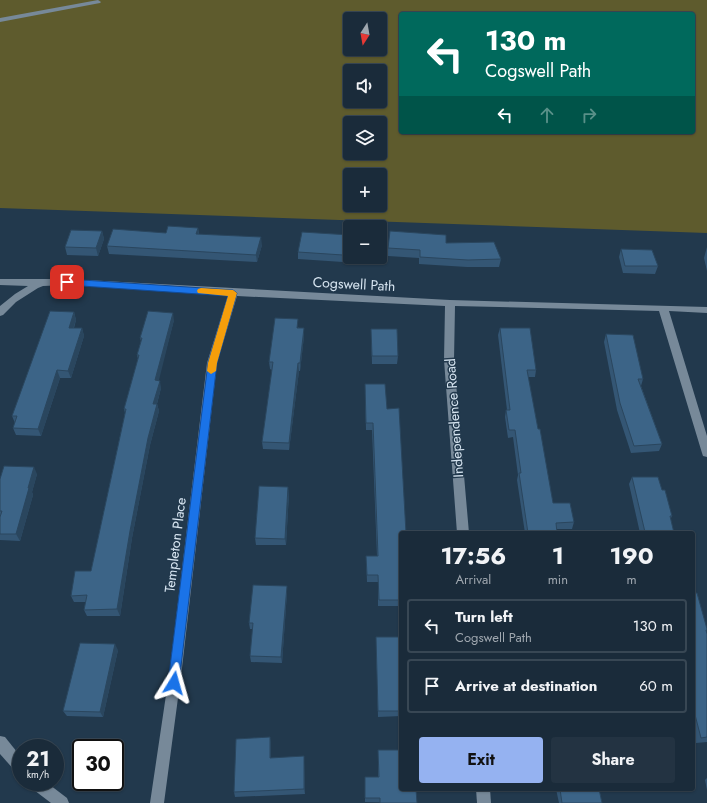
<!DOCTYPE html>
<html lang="en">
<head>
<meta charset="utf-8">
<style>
  body { margin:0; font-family:Jost,sans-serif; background:#233342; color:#f1f3f6; height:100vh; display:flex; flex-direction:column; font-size:15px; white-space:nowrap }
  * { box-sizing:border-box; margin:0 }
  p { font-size:13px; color:#9fa7af }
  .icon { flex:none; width:22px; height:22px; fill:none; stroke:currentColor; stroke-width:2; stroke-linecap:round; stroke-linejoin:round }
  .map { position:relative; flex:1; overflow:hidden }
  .details { position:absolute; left:399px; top:531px; width:296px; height:260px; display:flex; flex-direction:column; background:#1a2b3a; border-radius:4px; box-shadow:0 1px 3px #0004,0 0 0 1px #384754 }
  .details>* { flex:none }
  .hud { position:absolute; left:399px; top:12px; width:296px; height:122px; border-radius:4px; box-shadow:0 1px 3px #0004,0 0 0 1px #384754; background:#00695c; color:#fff; overflow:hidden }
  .needle { width:26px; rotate:191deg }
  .buttons { position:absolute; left:343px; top:12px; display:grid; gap:8px }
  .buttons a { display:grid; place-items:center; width:44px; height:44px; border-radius:4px; background:#1a2b3a; box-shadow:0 1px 3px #0004,0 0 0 1px #384754; font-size:20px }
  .speed { position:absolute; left:12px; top:739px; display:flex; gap:8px; font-size:20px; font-weight:700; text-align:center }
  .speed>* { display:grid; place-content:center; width:52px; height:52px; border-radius:50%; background:#1a2b3a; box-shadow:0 1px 3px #0004,0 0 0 1px #384754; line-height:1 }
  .speed small { font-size:10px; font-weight:400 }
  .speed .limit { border:2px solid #111; border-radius:6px; background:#fff; color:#111 }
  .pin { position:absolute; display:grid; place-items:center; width:34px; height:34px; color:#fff; margin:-17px; border-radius:8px; box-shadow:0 2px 6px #0006 }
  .me { position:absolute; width:44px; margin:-22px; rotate:8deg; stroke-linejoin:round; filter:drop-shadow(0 0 3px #0008) }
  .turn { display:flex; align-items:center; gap:14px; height:84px; padding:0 20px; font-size:18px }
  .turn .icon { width:52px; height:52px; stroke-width:2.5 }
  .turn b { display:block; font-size:28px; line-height:34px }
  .lanes { display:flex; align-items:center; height:38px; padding:0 20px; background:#0003; justify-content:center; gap:20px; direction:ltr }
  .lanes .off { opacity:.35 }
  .eta { display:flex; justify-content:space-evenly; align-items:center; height:68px; text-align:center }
  .eta b { font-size:24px; font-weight:700; line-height:28px }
  .cta { display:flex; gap:8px; margin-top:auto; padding:8px 20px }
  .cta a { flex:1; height:46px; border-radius:4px; background:#95b2f1; color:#111; font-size:16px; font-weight:700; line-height:46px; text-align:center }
  .cta a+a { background:#233342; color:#f1f3f6 }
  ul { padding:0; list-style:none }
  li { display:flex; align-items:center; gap:12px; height:54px; margin:0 8px 6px; padding:0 12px; border:2px solid #384754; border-radius:4px }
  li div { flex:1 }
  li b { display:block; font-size:15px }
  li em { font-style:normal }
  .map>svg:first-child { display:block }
  .green { fill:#5e5b2d; fill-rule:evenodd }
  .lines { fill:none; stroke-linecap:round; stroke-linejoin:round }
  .minor { fill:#778999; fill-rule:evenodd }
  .wall { fill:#345674 }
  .shaded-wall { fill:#2a465e }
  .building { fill:#3c6487; stroke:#2a465e }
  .route { fill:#1a73e8; stroke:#114b97 }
  .slow { fill:#f59e0b }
  .labels { text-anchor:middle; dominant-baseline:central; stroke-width:3; stroke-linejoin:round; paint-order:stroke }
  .street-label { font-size:14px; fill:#d6e4f0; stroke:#22394d }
</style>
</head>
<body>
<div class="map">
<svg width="707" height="803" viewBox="0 0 707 803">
  <rect width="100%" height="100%" fill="#22394d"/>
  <path class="green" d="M 0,0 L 707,0 L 707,233 L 0,208 ZM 401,14 L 693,14 L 693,132 L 401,132 ZM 350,19 L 380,19 L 380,49 L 350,49 ZM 350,71 L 380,71 L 380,101 L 350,101 ZM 350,123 L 380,123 L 380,153 L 350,153 ZM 350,175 L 380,175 L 380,205 L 350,205 Z"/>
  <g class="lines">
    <g class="minor">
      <polygon points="98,0 101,2 100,3 0,22 0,18"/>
      <polygon points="0,279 67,279 450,300 707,307 707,313 669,311 707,436 707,457 703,456 702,453 659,311 455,306 454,360 469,533 457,533 444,360 445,306 237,296 217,363 182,668 164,803 150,803 170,668 207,363 228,295 67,285 43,286 38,288 16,302 3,315 0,316 0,306 15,294 28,286 0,285"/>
      <polygon points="0,736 5,737 21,757 21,774 16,772 0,754"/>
      <polygon points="28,782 46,782 67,798 69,803 51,803 30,787"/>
      <polygon points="476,789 490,789 491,803 477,803"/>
    </g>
  </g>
  <g class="wall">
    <polygon points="198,228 199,234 262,245 257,262 109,254 107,246 166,233"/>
    <polygon points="102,231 104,239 98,256 67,255 65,247"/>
    <polygon points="350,235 350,257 361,257 361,260 343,259 343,262 298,259 298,252"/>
    <polygon points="446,243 501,259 499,267 467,267 419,264 419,258 388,256 388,248"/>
    <polygon points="707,247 707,271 704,258"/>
    <polygon points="621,249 658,266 655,274 623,273 619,257"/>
    <polygon points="74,312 76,320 74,328 82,328 84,336 71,378 60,378 41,436 16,435 13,428 15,423 12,416"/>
    <polygon points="174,320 158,380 161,388 157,404 159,411 150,445 132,538 120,616 87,616 84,610 86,602 74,602 71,596 91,571 125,413 124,409 138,359 137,355 141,341 140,338"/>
    <polygon points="299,327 299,328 304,328 304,336 300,371 299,371 289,450 263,449 262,442 272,370 270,369 269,362"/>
    <polygon points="500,328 536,370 535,377 528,377 538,429 553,503 574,522 572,529 557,529 557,533 525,533 517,480 518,475 513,437 508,438 505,417 506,410 507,410 498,335"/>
    <polygon points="371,329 398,356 397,364 372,364"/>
    <polygon points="606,334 643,379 641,386 662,444 659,451 631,453 617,410 604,342"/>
    <polygon points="365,392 387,409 401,533 401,606 378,606 378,582 367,582 366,556 377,556 372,430 366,430"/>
    <polygon points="37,474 32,492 33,495 20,541 0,540 0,479"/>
    <polygon points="632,477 662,490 672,516 670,520 674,533 640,533 629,484"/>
    <polygon points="289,493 286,545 256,545 255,538"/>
    <polygon points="287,586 287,592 282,663 251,662 250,656 253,629 250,629 249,623"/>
    <polygon points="693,593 707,629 706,632 707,634 707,742 696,743 693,729"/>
    <polygon points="376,637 401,637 401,716 378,717"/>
    <polygon points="118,650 103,717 67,716 63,711"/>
    <polygon points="271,742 271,758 304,761 305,794 235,797 234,792"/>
    <polygon points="378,750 417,803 365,802 365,782 378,777"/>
    <polygon points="707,778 707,790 705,780"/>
    <polygon points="556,789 599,789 602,803 559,803"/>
  </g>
  <g class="shaded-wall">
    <polygon points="198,228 199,236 196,234"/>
    <polygon points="102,231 104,239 98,256 96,248"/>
    <polygon points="261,237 262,245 257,262 256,255"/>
    <polygon points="74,312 76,320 71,335 69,328"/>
    <polygon points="173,313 174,320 157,388 155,380"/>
    <polygon points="82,328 84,336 71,378 68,371"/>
    <polygon points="304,328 304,336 300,371 300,363"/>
    <polygon points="298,363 299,371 289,450 289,443"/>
    <polygon points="57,370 60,378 41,436 38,429"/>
    <polygon points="160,381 161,388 155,411 153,404"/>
    <polygon points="157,404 159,411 150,445 132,538 120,616 117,609 130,531 148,438"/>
    <polygon points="34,467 37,474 32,492 33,495 20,541 16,534 28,488"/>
    <polygon points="288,487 289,493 286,545 285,539"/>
    <polygon points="287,586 287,592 282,663 281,657"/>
    <polygon points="115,644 118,650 103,717 100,712"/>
    <polygon points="270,737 271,742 271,763 270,758"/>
    <polygon points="304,756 304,761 305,794 304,789"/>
  </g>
  <g class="building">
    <polygon points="168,226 198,228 196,234 261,237 256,255 107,246 113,229 166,233"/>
    <polygon points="71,230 102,231 96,248 65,247"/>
    <polygon points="390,231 446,235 446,243 494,242 501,259 468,260 420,257 420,250 388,248"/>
    <polygon points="302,232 350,235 350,252 343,252 343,255 298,252"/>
    <polygon points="621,249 652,250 658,266 625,266"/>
    <polygon points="50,311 74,312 69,328 82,328 68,371 57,370 38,429 13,428 17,416 12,416"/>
    <polygon points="148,311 173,313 155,380 160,381 153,404 157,404 148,438 130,531 117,609 84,610 87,595 71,596 75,571 91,571 126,409 124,409 139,355 137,355 142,338 140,338"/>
    <polygon points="275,318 298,319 297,328 304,328 300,363 298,363 289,443 262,442 273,362 269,362"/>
    <polygon points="500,328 530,328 536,370 527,370 538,429 540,429 553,503 570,503 574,522 556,523 557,533 528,533 519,473 521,473 515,430 509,430 506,410 510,410"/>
    <polygon points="371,329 397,329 398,356 372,356"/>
    <polygon points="606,334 633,335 643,379 638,379 662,444 634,446 620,403"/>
    <polygon points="365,384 385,384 387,409 399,408 406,533 401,533 401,600 379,600 378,575 367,575 366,556 378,556 373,423 366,423"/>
    <polygon points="4,466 34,467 28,488 29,488 16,534 0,534 0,517 2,511 0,511 0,479"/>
    <polygon points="632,477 658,477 662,490 665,490 672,516 670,516 674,533 649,533 649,532 645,532"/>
    <polygon points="259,486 288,487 285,539 255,538"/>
    <polygon points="253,585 287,586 281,657 250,656 253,623 249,623"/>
    <polygon points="693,593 697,593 707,629 707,630 706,630 707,634 707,737 701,738 693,707"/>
    <polygon points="376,637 401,637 401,711 378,711"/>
    <polygon points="80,643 115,644 100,712 63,711"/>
    <polygon points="270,737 270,758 304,756 304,789 234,792 236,739"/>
    <polygon points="378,750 401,750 401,789 416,789 417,803 380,803 380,798 365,798 365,777 379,777"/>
    <polygon points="560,789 599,789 602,803 562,803"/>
  </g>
  <polygon class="route" points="67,279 233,290 237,293 217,363 179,683 178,687 174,689 170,687 168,683 208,363 228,296 67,285 63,282"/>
  <polygon class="slow" points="201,288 233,290 237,293 217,363 216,371 211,374 207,371 208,363 228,296 198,293 197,291 198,289"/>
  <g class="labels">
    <g class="street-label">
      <text transform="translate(354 284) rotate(3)">Cogswell Path</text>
      <text transform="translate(454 418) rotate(-94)">Independence Road</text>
      <text transform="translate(175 545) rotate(-83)">Templeton Place</text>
    </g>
  </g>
</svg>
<div class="buttons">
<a><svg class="needle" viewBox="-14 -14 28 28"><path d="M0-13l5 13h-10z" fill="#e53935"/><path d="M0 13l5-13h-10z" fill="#9fa7af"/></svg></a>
<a><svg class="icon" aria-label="sound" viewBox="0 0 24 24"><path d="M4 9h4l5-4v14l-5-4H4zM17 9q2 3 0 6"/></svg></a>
<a><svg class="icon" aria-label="layers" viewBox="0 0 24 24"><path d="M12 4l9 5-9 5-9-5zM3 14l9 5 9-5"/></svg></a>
<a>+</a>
<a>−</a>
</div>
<div class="speed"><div>21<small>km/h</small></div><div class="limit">30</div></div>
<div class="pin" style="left:67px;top:282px;background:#d93025"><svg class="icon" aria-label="arrive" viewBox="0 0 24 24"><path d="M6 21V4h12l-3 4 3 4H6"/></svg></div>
<svg class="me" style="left:174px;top:683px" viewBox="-20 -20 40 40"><path d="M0-17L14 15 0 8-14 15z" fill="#1a73e8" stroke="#fff" stroke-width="4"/></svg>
<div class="hud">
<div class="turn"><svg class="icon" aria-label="left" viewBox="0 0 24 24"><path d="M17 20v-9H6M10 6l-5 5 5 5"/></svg><div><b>130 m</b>Cogswell Path</div></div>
<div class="lanes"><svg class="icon" aria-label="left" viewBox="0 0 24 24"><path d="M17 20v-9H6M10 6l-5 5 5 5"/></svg><svg class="icon off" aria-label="ahead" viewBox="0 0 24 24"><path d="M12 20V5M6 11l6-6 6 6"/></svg><svg class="icon off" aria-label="right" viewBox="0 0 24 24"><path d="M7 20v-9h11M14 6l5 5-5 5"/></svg></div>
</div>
<section class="details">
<div class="eta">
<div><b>17:56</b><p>Arrival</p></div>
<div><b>1</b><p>min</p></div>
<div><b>190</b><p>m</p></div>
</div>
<ul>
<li><svg class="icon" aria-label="left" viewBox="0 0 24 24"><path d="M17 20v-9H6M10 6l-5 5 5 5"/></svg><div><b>Turn left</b><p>Cogswell Path</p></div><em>130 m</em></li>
<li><svg class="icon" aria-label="arrive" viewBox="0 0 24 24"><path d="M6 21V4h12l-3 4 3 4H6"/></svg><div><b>Arrive at destination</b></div><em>60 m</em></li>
</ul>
<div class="cta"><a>Exit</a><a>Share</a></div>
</section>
</div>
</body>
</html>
